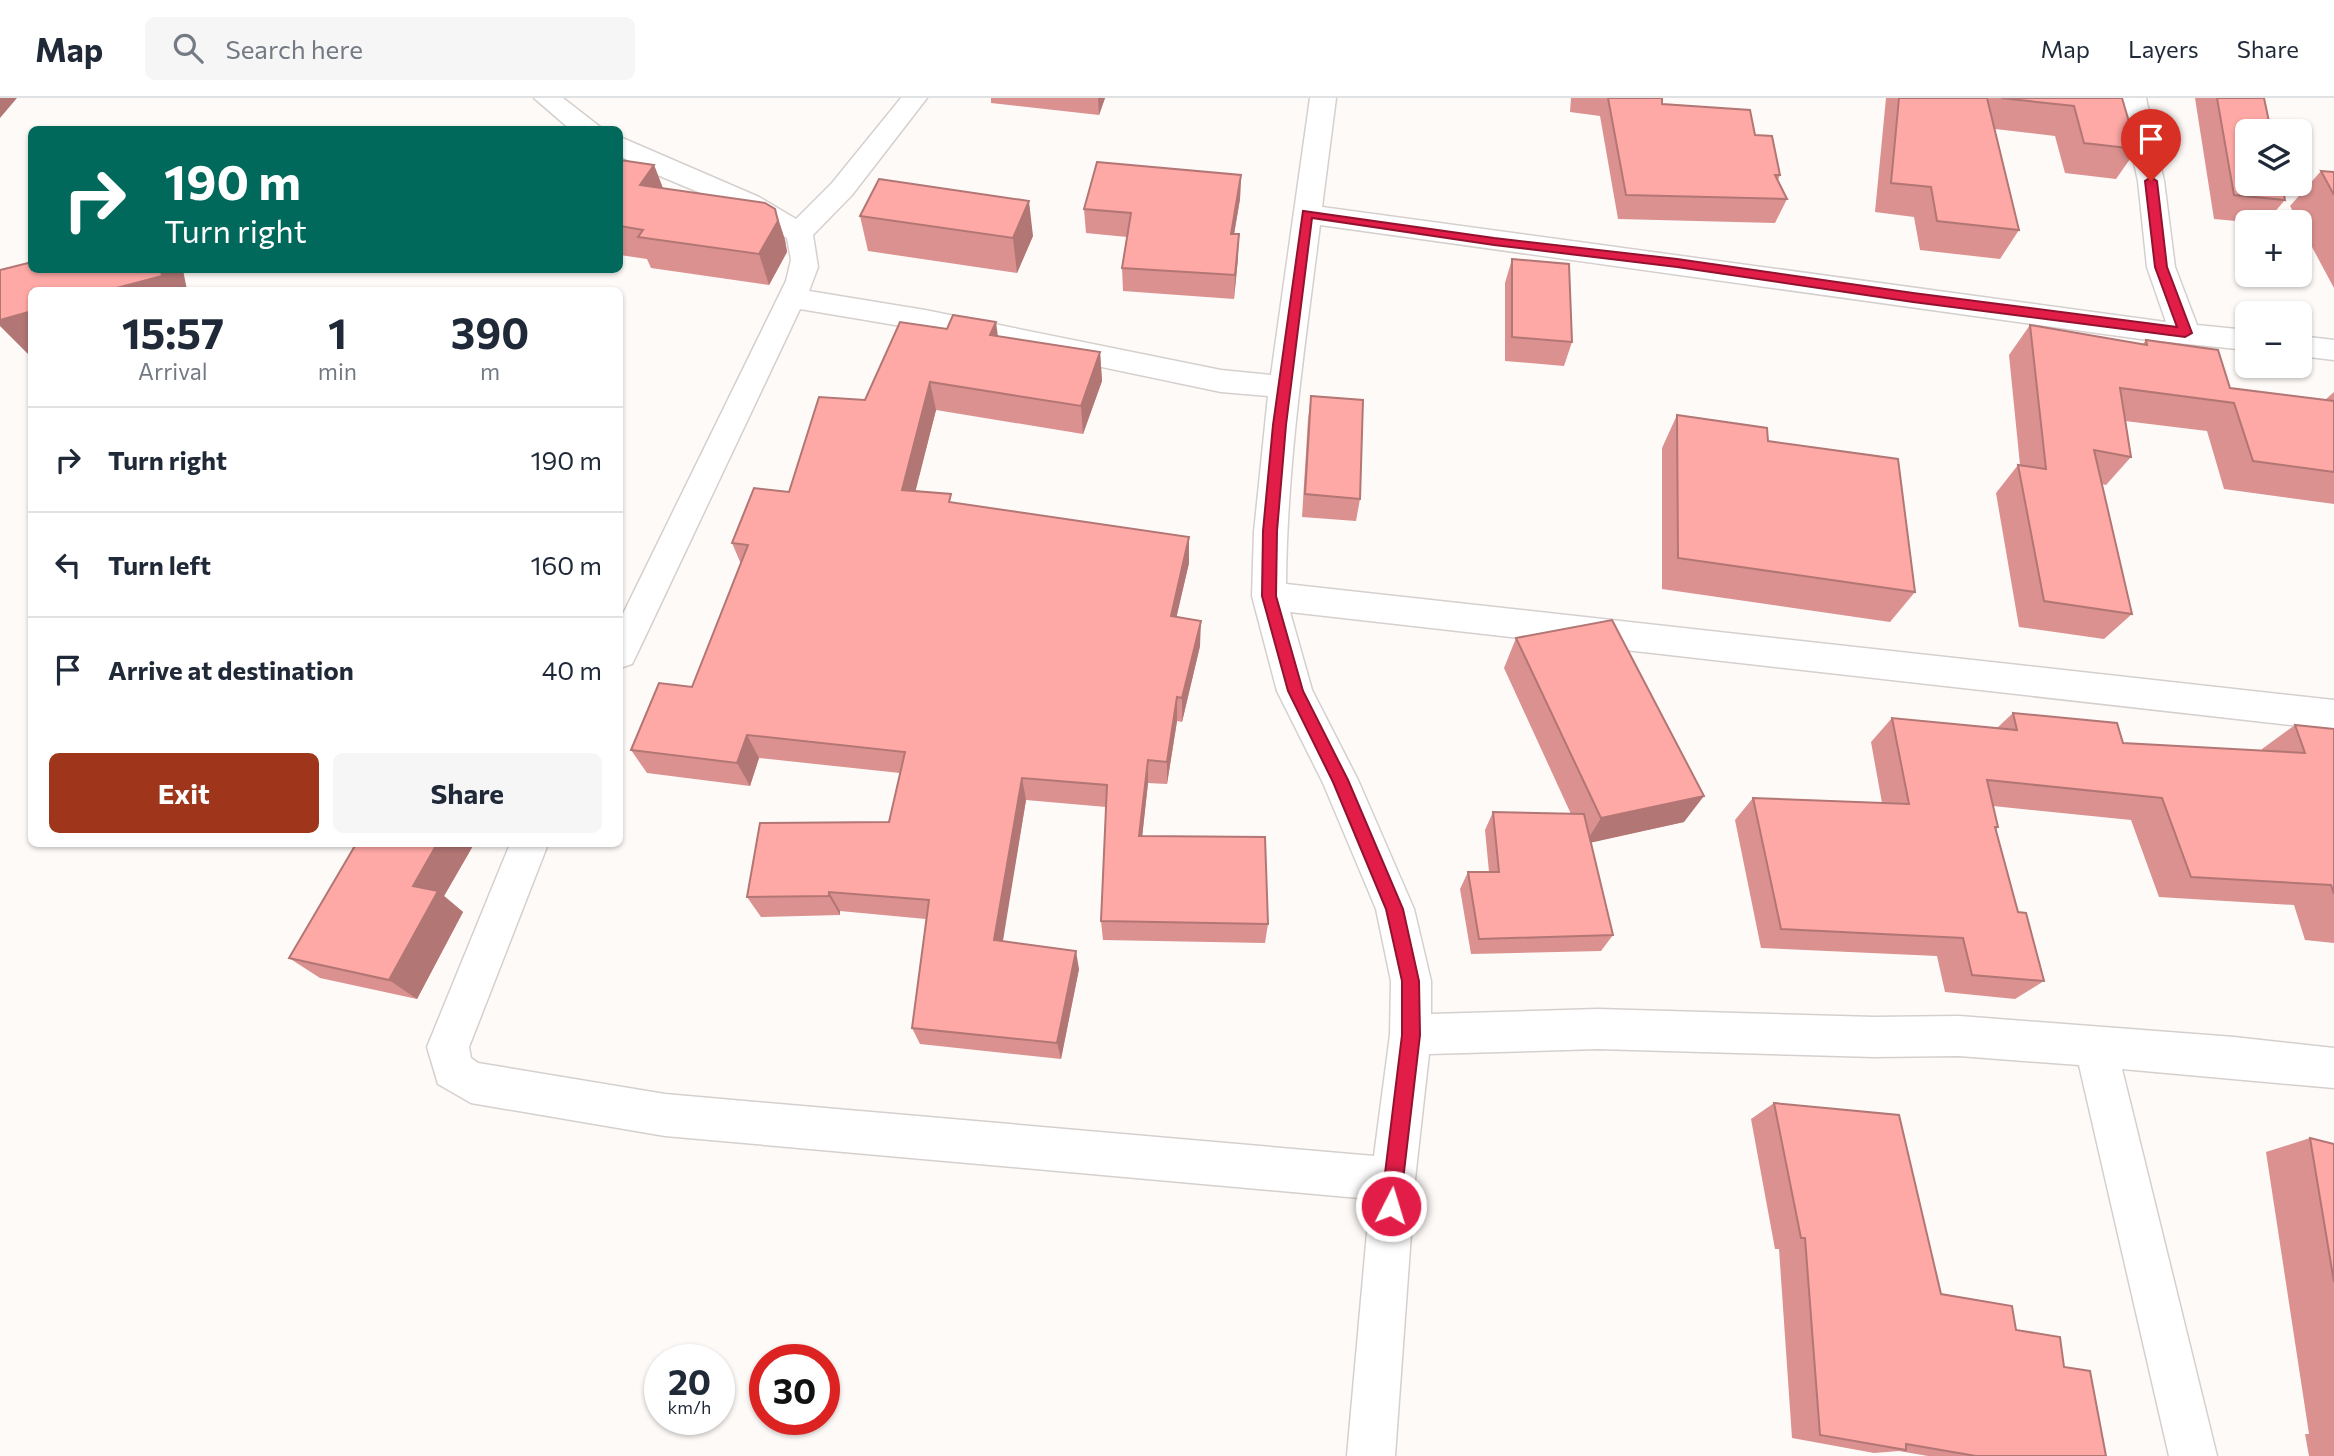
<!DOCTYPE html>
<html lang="en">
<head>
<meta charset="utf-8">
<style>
  body { margin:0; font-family:Commissioner,sans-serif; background:#f6f6f7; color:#1f2937; height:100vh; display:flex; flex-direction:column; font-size:26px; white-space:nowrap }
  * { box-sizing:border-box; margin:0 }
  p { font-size:23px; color:#747a83 }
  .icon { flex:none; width:38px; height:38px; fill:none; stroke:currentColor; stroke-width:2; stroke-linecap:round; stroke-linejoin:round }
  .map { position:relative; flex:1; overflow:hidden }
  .details { position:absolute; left:28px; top:189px; width:595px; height:560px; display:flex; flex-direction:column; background:#fff; border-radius:10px; box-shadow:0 2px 5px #0004 }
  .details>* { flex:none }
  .banner { position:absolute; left:28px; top:28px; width:595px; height:147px; border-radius:10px; box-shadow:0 2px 5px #0004; background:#00695c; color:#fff; overflow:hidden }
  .controls { position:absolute; left:2235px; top:21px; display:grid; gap:14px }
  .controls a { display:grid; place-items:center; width:77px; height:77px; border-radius:10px; background:#fff; box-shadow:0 2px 5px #0004; font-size:35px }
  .speed { position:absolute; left:644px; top:1246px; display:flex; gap:14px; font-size:35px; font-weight:700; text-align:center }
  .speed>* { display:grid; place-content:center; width:91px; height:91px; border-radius:50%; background:#fff; box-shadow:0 2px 5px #0004; line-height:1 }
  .speed small { font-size:18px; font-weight:400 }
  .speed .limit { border:10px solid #d22; background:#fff; color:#111 }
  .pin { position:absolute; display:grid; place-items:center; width:60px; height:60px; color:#fff; margin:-72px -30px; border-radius:50% 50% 50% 0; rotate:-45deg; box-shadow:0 0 7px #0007 }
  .pin .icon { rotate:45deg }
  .me { position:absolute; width:77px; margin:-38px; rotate:5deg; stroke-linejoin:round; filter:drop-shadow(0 0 5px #0008) }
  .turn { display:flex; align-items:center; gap:24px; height:147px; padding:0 21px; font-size:32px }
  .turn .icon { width:91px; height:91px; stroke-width:2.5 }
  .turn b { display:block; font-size:49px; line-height:60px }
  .eta { display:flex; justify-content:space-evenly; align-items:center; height:119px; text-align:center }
  .eta b { font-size:42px; font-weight:700; line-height:49px }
  .action { display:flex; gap:14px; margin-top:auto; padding:14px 21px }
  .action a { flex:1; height:80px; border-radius:10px; background:#9f361b; color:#fff; font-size:28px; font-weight:700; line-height:80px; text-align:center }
  .action a+a { background:#f6f6f7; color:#1f2937 }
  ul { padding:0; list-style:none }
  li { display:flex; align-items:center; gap:21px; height:105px; padding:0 21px; border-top:2px solid #e0e1e3 }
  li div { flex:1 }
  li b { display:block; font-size:26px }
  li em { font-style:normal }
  header { display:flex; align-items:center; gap:42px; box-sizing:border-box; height:98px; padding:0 35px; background:#fff; border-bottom:2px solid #e0e1e3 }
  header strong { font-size:33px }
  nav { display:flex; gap:38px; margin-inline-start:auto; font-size:24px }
  .search { width:490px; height:63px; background:#f6f6f7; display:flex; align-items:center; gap:18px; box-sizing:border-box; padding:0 24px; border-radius:10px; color:#747a83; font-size:26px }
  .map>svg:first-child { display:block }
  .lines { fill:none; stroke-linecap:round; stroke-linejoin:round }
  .street-casing { stroke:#d5d0ce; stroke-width:3 }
  .street { fill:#fff; fill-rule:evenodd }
  .wall { fill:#da918f }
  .shaded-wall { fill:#b27674 }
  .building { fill:#fea9a6; stroke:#b27674; stroke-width:2 }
  .route { fill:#e11d48; stroke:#92132f; stroke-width:2 }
</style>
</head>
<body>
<header>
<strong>Map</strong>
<div class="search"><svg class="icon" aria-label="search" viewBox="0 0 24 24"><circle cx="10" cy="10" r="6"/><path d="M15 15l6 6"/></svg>Search here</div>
<nav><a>Map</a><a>Layers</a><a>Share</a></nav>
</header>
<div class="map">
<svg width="2334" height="1358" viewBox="0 0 2334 1358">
  <rect width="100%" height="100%" fill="#fefaf8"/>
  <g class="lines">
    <g class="street-casing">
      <g id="street">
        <polygon points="534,0 563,0 604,32 571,32"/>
        <path d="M 901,0 L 927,0 L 852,97 L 813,137 L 818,169 L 809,193 L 925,212 L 1221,272 L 1271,277 L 1310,0 L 1336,0 L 1322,109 L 2166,224 L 2147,169 L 2138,83 L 2120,0 L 2146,0 L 2164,83 L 2175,169 L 2197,227 L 2247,232 L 2247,252 L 2148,242 L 1320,127 C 1305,247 1287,365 1286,486 L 2334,602 L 2334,632 L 1290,514 L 1312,592 L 1358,682 L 1414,811 L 1431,883 L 1431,916 L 1598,911 L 1874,919 L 1959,918 L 2234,939 L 2334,950 L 2334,990 L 2122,971 L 2217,1358 L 2169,1358 L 2079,967 L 1959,958 L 1874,959 L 1598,951 L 1429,956 L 1415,1081 L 1395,1358 L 1347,1358 L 1370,1101 L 665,1038 L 471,1005 L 438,986 L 427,949 L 510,746 L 548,746 L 469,949 L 471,960 L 478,965 L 665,996 L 1374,1058 L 1390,937 L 1391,883 L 1376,811 L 1323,685 L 1277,593 L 1252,498 L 1254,434 L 1268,298 L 1221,294 L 925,232 L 800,211 L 637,556 L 632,566 L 620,570 L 620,522 L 786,183 L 791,162 L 787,140 L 739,111 L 648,73 L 620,58 L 620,39 L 759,99 L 796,121 L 832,85 Z"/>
        <polygon points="2300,238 2334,242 2334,262 2300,258"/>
      </g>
    </g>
    <use href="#street" class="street"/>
  </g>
  <g class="wall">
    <polygon points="991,0 1105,0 1099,17 991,5"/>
    <polygon points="1571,0 1662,0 1662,6 1755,37 1780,77 1778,82 1787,101 1775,125 1618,121 1600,18 1570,14"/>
    <polygon points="1886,0 2122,0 2137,51 2116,81 2065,75 2055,38 1995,31 2019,132 2000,161 1920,152 1914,119 1875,114"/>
    <polygon points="2195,0 2264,0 2285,102 2266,124 2247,124 2214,121"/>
    <polygon points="620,62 654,67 663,91 775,111 785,142 787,154 769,187 651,170 647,161 620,157"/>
    <polygon points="2321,73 2334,74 2334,190 2290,108"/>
    <polygon points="1241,77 1240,101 1234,136 1238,160 1234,201 1123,193 1122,170 1127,139 1086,135 1084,111"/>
    <polygon points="860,118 1033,138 1017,175 868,153"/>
    <polygon points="1512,161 1572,244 1564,268 1505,263 1505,185"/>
    <polygon points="2030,227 2143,246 2146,242 2230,290 2325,302 2334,294 2334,406 2224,391 2207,333 2125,323 2131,359 2106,387 2102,386 2132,516 2104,541 2019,529 1996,395 2018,367 2020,367 2009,257"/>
    <polygon points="998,238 1100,254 1102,283 1083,336 936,312 915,393 953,405 1189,465 1176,519 1200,548 1182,624 1177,623 1167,686 1148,685 1142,738 1268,826 1265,845 1103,842 1101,823 1106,709 1026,702 1002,843 1079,871 1061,961 920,946 912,930 926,821 840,813 840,817 761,819 747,799 889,724 900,675 759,660 750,688 647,675 631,652 692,589 741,466 732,445 789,394 865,302"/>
    <polygon points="1311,298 1360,401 1356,423 1302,419 1308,321"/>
    <polygon points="1677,317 1768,343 1915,494 1890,524 1662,491 1662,350"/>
    <polygon points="1516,540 1684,724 1591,744 1613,837 1601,853 1471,856 1460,791 1468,774 1489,774 1485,732 1493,714 1571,716 1504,570"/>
    <polygon points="2013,615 2123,645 2262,653 2262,651 2295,627 2334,631 2334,845 2305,842 2294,807 2159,799 2131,722 1993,708 1998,729 1996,732 2018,814 2044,883 2015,901 1945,894 1937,858 1761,850 1735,722 1753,700 1882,705 1871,644 1892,620 1997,630"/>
    <polygon points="356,746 474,746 444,798 463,814 417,901 320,880 289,860"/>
    <polygon points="1774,1005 1941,1196 2016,1232 2064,1269 2106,1358 1928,1358 1899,1353 1874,1355 1792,1340 1779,1151 1775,1151 1751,1021"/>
    <polygon points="2310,1040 2334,1046 2334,1358 2309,1358 2305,1336 2309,1336 2266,1054"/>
  </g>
  <g class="shaded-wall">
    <polygon points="0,0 17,0 0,20"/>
    <polygon points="1098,0 1105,0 1099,17"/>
    <polygon points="654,67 666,98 640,87"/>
    <polygon points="1241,77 1240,101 1230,160 1231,136"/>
    <polygon points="1029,103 1033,138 1017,175 1013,140"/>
    <polygon points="775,111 785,142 787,154 769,187 759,156"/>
    <polygon points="1239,136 1238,160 1234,201 1235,177"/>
    <polygon points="161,172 183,172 187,192 109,192"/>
    <polygon points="32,213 32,257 29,257 0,228 0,222"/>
    <polygon points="996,224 1000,253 990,237"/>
    <polygon points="1100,254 1102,283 1083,336 1081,308"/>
    <polygon points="930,284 936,312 909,419 902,392"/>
    <polygon points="1189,439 1189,465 1171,543 1171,518"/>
    <polygon points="1201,523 1200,548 1182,624 1182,600"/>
    <polygon points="1177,599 1177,623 1167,686 1167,664"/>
    <polygon points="747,637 759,660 750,688 737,665"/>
    <polygon points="1148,662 1148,685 1140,759 1139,738"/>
    <polygon points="1022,680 1026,702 1000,861 994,842"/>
    <polygon points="1704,698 1684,724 1585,746 1601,720"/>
    <polygon points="437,746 474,746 444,798 463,814 417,901 389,882 413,788"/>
    <polygon points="829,794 840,813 840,817 829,798"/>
    <polygon points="1076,853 1079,871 1061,961 1057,945"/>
  </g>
  <g class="building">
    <polygon points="1608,0 1662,0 1662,6 1750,12 1755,37 1772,38 1780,77 1775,77 1787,101 1626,97"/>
    <polygon points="1899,0 1987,0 2019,132 1937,123 1931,89 1891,85"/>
    <polygon points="2001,0 2122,0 2137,51 2084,45 2074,8"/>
    <polygon points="2217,0 2264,0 2271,33 2247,33 2247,86 2282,86 2285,102 2234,97"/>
    <polygon points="620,62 654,67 640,87 765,105 775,111 778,123 759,156 638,139 643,132 620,128"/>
    <polygon points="1097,64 1241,77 1231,136 1239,136 1235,177 1122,170 1131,115 1084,111"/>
    <polygon points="2321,73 2334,74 2334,97"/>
    <polygon points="879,81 1029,103 1013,140 860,118"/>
    <polygon points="1512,161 1569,166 1572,244 1512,239"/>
    <polygon points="32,164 32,172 161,172 162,178 109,192 32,192 32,213 0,222 0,172"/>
    <polygon points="953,217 996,224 990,237 1100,254 1081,308 930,284 902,392 951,396 949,404 1189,439 1171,518 1201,523 1182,600 1177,599 1167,664 1148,662 1139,738 1265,739 1268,826 1101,823 1107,687 1022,680 994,842 1076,853 1057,945 912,930 929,802 829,794 829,798 747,799 760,725 889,724 905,654 747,637 737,665 631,652 659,585 692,589 748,447 732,445 754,390 789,394 819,299 865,302 900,224 947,231"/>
    <polygon points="2030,227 2147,247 2146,242 2218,252 2230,290 2334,303 2334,374 2253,363 2234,305 2120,290 2131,359 2094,352 2132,516 2044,503 2018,367 2046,371"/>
    <polygon points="1311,298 1363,302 1360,401 1305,396"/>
    <polygon points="1677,317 1767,330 1768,343 1898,361 1915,494 1678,460"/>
    <polygon points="1612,522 1704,698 1601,720 1516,540"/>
    <polygon points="2013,615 2117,625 2123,645 2305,655 2295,627 2334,631 2334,796 2331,787 2191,779 2162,700 1987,682 1998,729 1995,729 2018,814 2026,815 2044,883 1972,877 1963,840 1781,831 1753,700 1909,706 1892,620 2017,632"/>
    <polygon points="1493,714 1584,716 1613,837 1479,841 1468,774 1499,774"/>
    <polygon points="356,746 437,746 413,788 438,793 389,882 289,860"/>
    <polygon points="1774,1005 1899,1017 1941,1196 2012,1208 2016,1232 2060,1239 2064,1269 2090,1273 2106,1358 1976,1358 1906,1346 1906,1352 1820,1337 1805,1140 1801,1140"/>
    <polygon points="2310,1040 2334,1046 2334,1184"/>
  </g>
  <polygon class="route" points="2151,79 2157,83 2167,169 2192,235 2185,239 1913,204 1677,169 1494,147 1312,120 1286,327 1277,433 1276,498 1303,593 1348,682 1403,811 1419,883 1420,937 1400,1108 1397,1115 1391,1118 1384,1115 1381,1108 1402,937 1402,883 1386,811 1333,684 1288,593 1262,498 1263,433 1273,327 1303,113 1494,140 1677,161 1913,195 2177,229 2155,169 2145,83"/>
</svg>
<div class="controls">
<a><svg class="icon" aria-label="layers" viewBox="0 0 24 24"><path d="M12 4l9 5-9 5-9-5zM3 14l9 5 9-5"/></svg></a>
<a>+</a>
<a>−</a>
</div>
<div class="speed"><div>20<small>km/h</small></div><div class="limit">30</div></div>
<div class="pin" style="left:2151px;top:83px;background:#d93025"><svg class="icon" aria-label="arrive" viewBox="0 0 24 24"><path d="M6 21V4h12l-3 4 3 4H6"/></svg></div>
<svg class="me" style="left:1391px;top:1108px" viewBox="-20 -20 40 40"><circle r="17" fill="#e11d48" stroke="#fff" stroke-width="3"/><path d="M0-11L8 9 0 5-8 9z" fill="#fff"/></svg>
<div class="banner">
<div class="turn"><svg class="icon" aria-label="right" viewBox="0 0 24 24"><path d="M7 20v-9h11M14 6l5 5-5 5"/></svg><div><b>190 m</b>Turn right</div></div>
</div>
<section class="details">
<div class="eta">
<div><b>15:57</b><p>Arrival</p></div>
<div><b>1</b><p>min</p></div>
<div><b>390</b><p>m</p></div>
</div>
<ul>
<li><svg class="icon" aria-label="right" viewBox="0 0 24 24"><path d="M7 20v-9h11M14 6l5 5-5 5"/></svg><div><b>Turn right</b></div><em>190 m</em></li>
<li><svg class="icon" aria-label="left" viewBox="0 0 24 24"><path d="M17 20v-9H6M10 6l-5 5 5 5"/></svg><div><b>Turn left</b></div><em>160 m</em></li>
<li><svg class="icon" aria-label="arrive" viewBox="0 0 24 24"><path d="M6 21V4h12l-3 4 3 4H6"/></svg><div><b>Arrive at destination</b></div><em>40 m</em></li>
</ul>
<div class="action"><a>Exit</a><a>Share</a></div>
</section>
</div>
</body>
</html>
